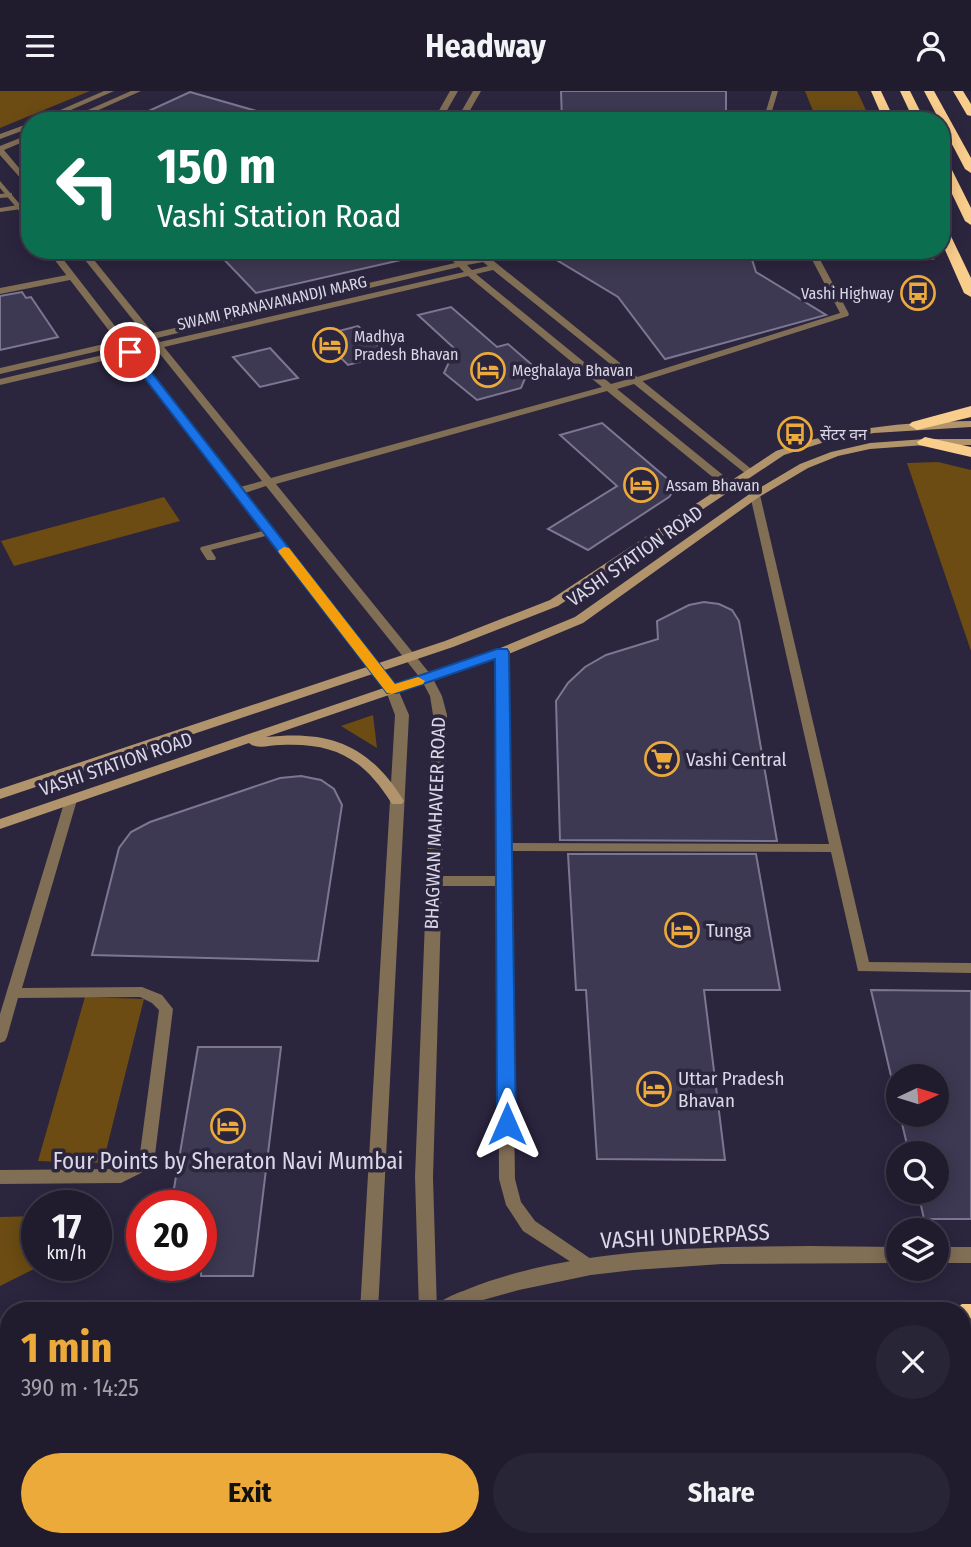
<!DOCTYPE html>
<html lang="en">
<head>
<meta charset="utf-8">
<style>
  body { margin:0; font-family:"Fira Sans Condensed","Noto Sans Devanagari",sans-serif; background:#282536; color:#f1f3f6; height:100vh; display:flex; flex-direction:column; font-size:26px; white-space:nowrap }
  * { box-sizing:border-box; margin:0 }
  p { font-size:23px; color:#a2a1aa }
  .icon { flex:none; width:38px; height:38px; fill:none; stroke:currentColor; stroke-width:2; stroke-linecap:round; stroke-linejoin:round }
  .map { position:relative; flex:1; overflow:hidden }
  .side { position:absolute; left:0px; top:1211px; width:971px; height:245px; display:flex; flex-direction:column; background:#201c2e; border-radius:28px 28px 0 0; box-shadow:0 4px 18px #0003,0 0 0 2px #3d3a4a }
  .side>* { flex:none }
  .banner { position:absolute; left:21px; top:21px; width:929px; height:147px; border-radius:28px; box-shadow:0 4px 18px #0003,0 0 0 2px #3d3a4a; background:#0b6e4f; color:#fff; overflow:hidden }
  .needle { width:46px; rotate:86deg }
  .controls { position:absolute; left:886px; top:973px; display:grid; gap:14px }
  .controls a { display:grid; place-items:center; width:63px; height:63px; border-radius:50%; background:#201c2e; box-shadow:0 4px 18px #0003,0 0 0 2px #3d3a4a; font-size:35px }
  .speed { position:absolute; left:21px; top:1099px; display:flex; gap:14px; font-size:35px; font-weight:700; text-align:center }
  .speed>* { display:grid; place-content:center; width:91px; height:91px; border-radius:50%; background:#201c2e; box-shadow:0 4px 18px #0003,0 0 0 2px #3d3a4a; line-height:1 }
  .speed small { font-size:18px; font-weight:400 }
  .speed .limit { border:10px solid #d22; background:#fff; color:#111 }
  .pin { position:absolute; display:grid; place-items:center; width:60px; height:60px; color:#fff; margin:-30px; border:4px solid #fff; border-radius:50%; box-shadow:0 2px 7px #0007 }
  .me { position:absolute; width:77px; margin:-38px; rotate:0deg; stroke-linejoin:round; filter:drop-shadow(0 0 5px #0008) }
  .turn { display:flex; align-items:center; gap:24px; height:147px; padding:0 21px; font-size:32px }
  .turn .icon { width:91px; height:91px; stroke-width:2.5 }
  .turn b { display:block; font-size:49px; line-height:60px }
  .round { display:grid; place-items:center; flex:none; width:74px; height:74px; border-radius:37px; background:#282536 }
  .overview { display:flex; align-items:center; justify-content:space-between; height:119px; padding:0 21px }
  h1 { font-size:42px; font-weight:700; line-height:52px; color:#ebaa39 }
  .action { display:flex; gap:14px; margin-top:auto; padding:14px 21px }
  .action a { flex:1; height:80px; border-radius:42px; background:#ebaa39; color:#111; font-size:28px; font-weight:700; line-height:80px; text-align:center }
  .action a+a { background:#282536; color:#f1f3f6 }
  header { display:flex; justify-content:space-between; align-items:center; height:91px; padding:0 21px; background:#201c2e; font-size:32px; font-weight:700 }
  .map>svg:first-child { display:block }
  .green { fill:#6c4c13 }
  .water { fill:#3f2f69 }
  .building { fill:#3e3953; stroke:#7c7693; stroke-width:2 }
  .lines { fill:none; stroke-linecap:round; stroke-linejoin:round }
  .service { fill:#806e55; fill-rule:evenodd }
  .minor { fill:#806e55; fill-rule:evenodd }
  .tertiary { fill:#806e55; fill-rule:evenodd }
  .secondary { fill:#b1946b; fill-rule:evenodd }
  .primary { fill:#d7b27c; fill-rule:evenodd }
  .motorway { fill:#f9cd8b; fill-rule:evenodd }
  .route { fill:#1a73e8; stroke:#114b97; stroke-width:2 }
  .slow { fill:#f59e0b }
  .labels { text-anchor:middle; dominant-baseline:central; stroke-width:7; stroke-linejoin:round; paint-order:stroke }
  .far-poi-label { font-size:16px; fill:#dad7e7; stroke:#2b253e; text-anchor:start }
  .far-street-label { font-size:16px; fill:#dad7e7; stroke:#2b253e }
  .street-label { font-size:19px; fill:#dad7e7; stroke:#2b253e }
  .poi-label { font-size:19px; fill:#dad7e7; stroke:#2b253e; text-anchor:start }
  .near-poi-label { font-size:23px; fill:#dad7e7; stroke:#2b253e }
  .near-street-label { font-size:23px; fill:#dad7e7; stroke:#2b253e }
</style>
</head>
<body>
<header><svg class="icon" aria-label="menu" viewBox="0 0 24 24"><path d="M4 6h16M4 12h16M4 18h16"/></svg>Headway<svg class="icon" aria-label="person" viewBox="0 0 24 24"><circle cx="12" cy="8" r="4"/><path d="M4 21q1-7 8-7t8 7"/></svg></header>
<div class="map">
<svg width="971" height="1456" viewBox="0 0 971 1456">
  <rect width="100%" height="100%" fill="#2b253e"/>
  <g class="green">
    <polygon points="0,0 90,0 0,37"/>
    <polygon points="805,0 857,0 871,30 817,30"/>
    <polygon points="868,159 931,159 935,169 872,169"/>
    <polygon points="938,371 971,379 971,560 907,372"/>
    <polygon points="164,406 180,430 14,475 1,450"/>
    <polygon points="373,624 377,657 341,635"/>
    <polygon points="85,906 144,908 103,1072 38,1070"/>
    <polygon points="37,1125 37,1174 42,1174 0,1195 0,1126"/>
    <polygon points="0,1295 9,1295 9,1447 81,1447 79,1456 0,1456"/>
  </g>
  <polygon class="water" points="124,1447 209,1447 208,1456 123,1456"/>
  <g class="building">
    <polygon points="561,0 726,0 726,21 712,30 562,30"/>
    <polygon points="190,1 267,23 266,30 127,30"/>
    <polygon points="215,159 400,159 401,169 256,202"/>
    <polygon points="540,159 749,159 756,181 826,224 665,268 618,206"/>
    <polygon points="22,201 26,207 31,206 58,246 0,259 0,205"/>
    <polygon points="451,216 497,256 508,253 531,273 521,297 477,309 444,282 455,258 418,224"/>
    <polygon points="358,235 387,264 348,274 319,245"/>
    <polygon points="270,257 298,287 260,296 233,266"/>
    <polygon points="602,332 670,390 675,398 669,406 588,459 548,438 617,395 560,344"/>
    <polygon points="704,511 719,513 732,519 739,530 777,750 560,749 556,610 568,592 585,576 606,564 658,548 657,530 689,514"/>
    <polygon points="301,685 321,689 334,698 342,714 318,870 92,864 119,757 131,741 150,731 280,687"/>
    <polygon points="568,763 756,763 780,899 704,899 725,1069 597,1068 586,899 576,899"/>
    <polygon points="871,899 971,900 971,1128 924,1128 918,1101 936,1101 936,1062 909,1062 900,1024 936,1024 936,985 898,985 898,1015"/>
    <polygon points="198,956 281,956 253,1185 201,1185 201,1115 171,1115"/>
  </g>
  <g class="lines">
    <g class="service">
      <polygon points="772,0 778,0 769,30 763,30"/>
      <polygon points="12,102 12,106 0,107 0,103"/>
      <polygon points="807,159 815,159 849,223 848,225 637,292 631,292 631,288 840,222"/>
      <polygon points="755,401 760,404 869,871 971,872 971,882 858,880 831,761 510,760 515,1088 521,1111 535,1130 594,1170 596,1175 594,1180 588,1182 523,1140 506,1114 499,1088 498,795 434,795 429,793 428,790 429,787 434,785 498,785 497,561 502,558 507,561 510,752 829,753 750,404"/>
      <polygon points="270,438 273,439 273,443 211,459 216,467 215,469 207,469 200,458 201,456"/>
      <polygon points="71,705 77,709 22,897 142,896 162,904 173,918 155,1064 141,1082 121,1092 0,1093 0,1079 119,1078 131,1072 140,1062 159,919 152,912 140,906 18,907 7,946 5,950 0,952 0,923 65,709"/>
    </g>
    <g class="minor">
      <polygon points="18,114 21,114 21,118 0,121 0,117"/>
      <polygon points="72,183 76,186 75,188 0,203 0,197"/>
      <path d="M 810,1155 L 898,1156 L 898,1172 L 722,1173 L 634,1179 L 591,1184 L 519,1199 L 483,1209 L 460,1220 L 433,1220 C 438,1208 456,1203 468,1198 C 571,1157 700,1156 810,1155 Z"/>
      <rect x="936" y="1156" width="35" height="16"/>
    </g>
    <g class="tertiary">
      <polygon points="104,0 114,0 46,30 35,30"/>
      <polygon points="131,0 141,0 74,30 63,30"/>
      <polygon points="450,0 458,0 441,30 433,30"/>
      <polygon points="473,0 481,0 464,30 456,30"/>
      <polygon points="30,32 30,37 0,48 0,43"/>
      <polygon points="30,43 30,48 4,59 30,90 30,98 0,64 0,55"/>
      <polygon points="0,90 30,125 30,133 0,97"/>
      <path d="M 47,159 L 56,159 L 125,248 L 145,244 L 77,159 L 86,159 L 153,242 L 455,172 L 442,159 L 451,159 L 463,170 L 478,167 L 470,159 L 480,159 L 755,381 L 754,383 L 746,383 L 634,293 L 617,298 L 734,393 L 734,397 L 726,397 L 607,300 L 276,393 L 431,584 L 442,605 L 447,624 L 433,1086 L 437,1220 L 419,1220 L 415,1086 L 433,624 L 430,605 L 421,588 L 266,395 L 245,402 L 397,596 L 409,624 L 378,1220 L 360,1220 L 395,624 L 386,600 L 128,264 L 0,294 L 0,288 L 124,259 L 120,255 L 0,283 L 0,277 L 117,250 ZM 483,171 L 488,175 L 472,179 L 467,174 ZM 459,176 L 464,181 L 160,251 L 157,247 ZM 493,179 L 629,288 L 611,293 L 476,183 ZM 468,185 L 602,296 L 271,387 L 164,256 ZM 148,249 L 152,253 L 132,257 L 129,253 ZM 156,258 L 262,390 L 240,396 L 136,262 Z"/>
      <rect x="346" y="1447" width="20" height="9"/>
    </g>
    <g class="secondary">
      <path d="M 971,330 L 971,336 L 874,342 L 828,350 L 784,364 L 558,515 L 453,556 L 0,708 L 0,698 L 445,550 L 550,509 L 776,360 C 840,337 904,331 971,330 Z"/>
      <path d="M 925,348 L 971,348 L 971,354 L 925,354 L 870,358 L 838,365 L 808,377 L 759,406 L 583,532 L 506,564 L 266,646 C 331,639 369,654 404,710 L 402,713 L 392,713 C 364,668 335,651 280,654 C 270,654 257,659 249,652 L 0,738 L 0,728 L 498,558 L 575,526 L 751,402 L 800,373 L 831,361 L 870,352 Z"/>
    </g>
    <g class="primary">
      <rect x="962" y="1258" width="9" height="22"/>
      <polygon points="435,1447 462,1447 458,1456 431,1456"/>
    </g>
    <g class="motorway">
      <polygon points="871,0 881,0 895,30 884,30"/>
      <polygon points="900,0 910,0 925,30 914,30"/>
      <polygon points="924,0 934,0 971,67 971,82 965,78"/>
      <polygon points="953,0 963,0 971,13 971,25 967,24"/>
      <polygon points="942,67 948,71 971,117 971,134 965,130 942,82"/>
      <polygon points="942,135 948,139 971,187 971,206 964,202 942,152"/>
      <polygon points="971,315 971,326 917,339 909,334 912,331"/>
      <polygon points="925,346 971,356 971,366 919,354 917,351"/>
      <polygon points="962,1213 971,1213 971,1239 962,1239 962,1220 951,1220"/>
      <polygon points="375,1447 407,1447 404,1456 371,1456"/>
    </g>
  </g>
  <polygon class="route" points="126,259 134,259 395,593 497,558 507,558 509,561 516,1033 514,1039 507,1041 500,1039 497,1033 495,568 397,602 387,602 126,263"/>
  <polygon class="slow" points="284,456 289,457 395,593 418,586 425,590 423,593 392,603 387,602 280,463 278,460"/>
  <defs>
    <g id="bus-ring" transform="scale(1.75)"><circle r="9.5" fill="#2b253e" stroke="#ebaa39" stroke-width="1.5"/><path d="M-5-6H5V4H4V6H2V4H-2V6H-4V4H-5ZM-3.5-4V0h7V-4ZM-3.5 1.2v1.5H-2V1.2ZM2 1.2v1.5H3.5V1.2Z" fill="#ebaa39"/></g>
    <g id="hotel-ring" transform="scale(1.75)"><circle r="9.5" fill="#2b253e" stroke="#ebaa39" stroke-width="1.5"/><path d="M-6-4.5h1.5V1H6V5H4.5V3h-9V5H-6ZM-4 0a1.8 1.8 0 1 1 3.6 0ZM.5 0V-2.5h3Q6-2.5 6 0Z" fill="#ebaa39"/></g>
    <g id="supermarket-ring" transform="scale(1.75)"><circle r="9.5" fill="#2b253e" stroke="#ebaa39" stroke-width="1.5"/><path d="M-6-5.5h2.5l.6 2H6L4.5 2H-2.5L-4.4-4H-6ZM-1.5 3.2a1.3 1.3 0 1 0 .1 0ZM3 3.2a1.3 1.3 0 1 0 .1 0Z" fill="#ebaa39"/></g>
  </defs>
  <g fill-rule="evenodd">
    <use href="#bus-ring" x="918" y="202"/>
    <use href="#hotel-ring" x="330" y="254"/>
    <use href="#hotel-ring" x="488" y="279"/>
    <use href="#bus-ring" x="795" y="343"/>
    <use href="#hotel-ring" x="641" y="394"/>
    <use href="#supermarket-ring" x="662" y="668"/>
    <use href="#hotel-ring" x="682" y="839"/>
    <use href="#hotel-ring" x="654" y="998"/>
    <use href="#hotel-ring" x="228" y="1035"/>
  </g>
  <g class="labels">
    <g class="far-poi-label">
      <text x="894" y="202" text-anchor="end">Vashi Highway</text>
      <text x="354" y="245">Madhya<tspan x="354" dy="18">Pradesh Bhavan</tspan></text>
      <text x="512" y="279">Meghalaya Bhavan</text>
      <text x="820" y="343">सेंटर वन</text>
      <text x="666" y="394">Assam Bhavan</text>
    </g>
    <g class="far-street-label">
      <text transform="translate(272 212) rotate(-13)">SWAMI PRANAVANANDJI MARG</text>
    </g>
    <g class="street-label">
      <text transform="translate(635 465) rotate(-35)">VASHI STATION ROAD</text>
      <text transform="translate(116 673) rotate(-19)">VASHI STATION ROAD</text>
      <text transform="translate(435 732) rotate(-88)">BHAGWAN MAHAVEER ROAD</text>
    </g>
    <g class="poi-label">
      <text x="686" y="668">Vashi Central</text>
      <text x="706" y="839">Tunga</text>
      <text x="678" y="987">Uttar Pradesh<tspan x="678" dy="22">Bhavan</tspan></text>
    </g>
    <g class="near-poi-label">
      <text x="228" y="1070">Four Points by Sheraton Navi Mumbai</text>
    </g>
    <g class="near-street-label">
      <text transform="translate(685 1145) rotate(-3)">VASHI UNDERPASS</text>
    </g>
  </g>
</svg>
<div class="controls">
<a><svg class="needle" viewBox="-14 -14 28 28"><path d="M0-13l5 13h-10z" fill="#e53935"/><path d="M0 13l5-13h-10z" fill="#a2a1aa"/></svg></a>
<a><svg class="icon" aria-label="search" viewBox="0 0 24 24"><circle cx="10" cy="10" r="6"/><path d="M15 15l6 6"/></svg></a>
<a><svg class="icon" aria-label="layers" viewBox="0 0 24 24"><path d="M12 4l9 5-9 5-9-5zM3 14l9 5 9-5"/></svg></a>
</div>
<div class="speed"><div>17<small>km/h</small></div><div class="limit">20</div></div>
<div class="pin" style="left:130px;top:261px;background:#d93025"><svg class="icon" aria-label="arrive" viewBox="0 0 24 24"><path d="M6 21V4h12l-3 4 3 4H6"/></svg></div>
<svg class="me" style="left:507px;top:1033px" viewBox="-20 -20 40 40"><path d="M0-17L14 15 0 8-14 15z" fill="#1a73e8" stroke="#fff" stroke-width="4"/></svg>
<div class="banner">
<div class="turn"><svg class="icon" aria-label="left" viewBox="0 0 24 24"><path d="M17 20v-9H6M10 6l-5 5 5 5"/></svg><div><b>150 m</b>Vashi Station Road</div></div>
</div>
<section class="side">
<div class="overview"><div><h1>1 min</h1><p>390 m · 14:25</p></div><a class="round"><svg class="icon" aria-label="close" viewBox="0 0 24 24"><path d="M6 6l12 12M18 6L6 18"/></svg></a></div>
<div class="action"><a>Exit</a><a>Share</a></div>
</section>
</div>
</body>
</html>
